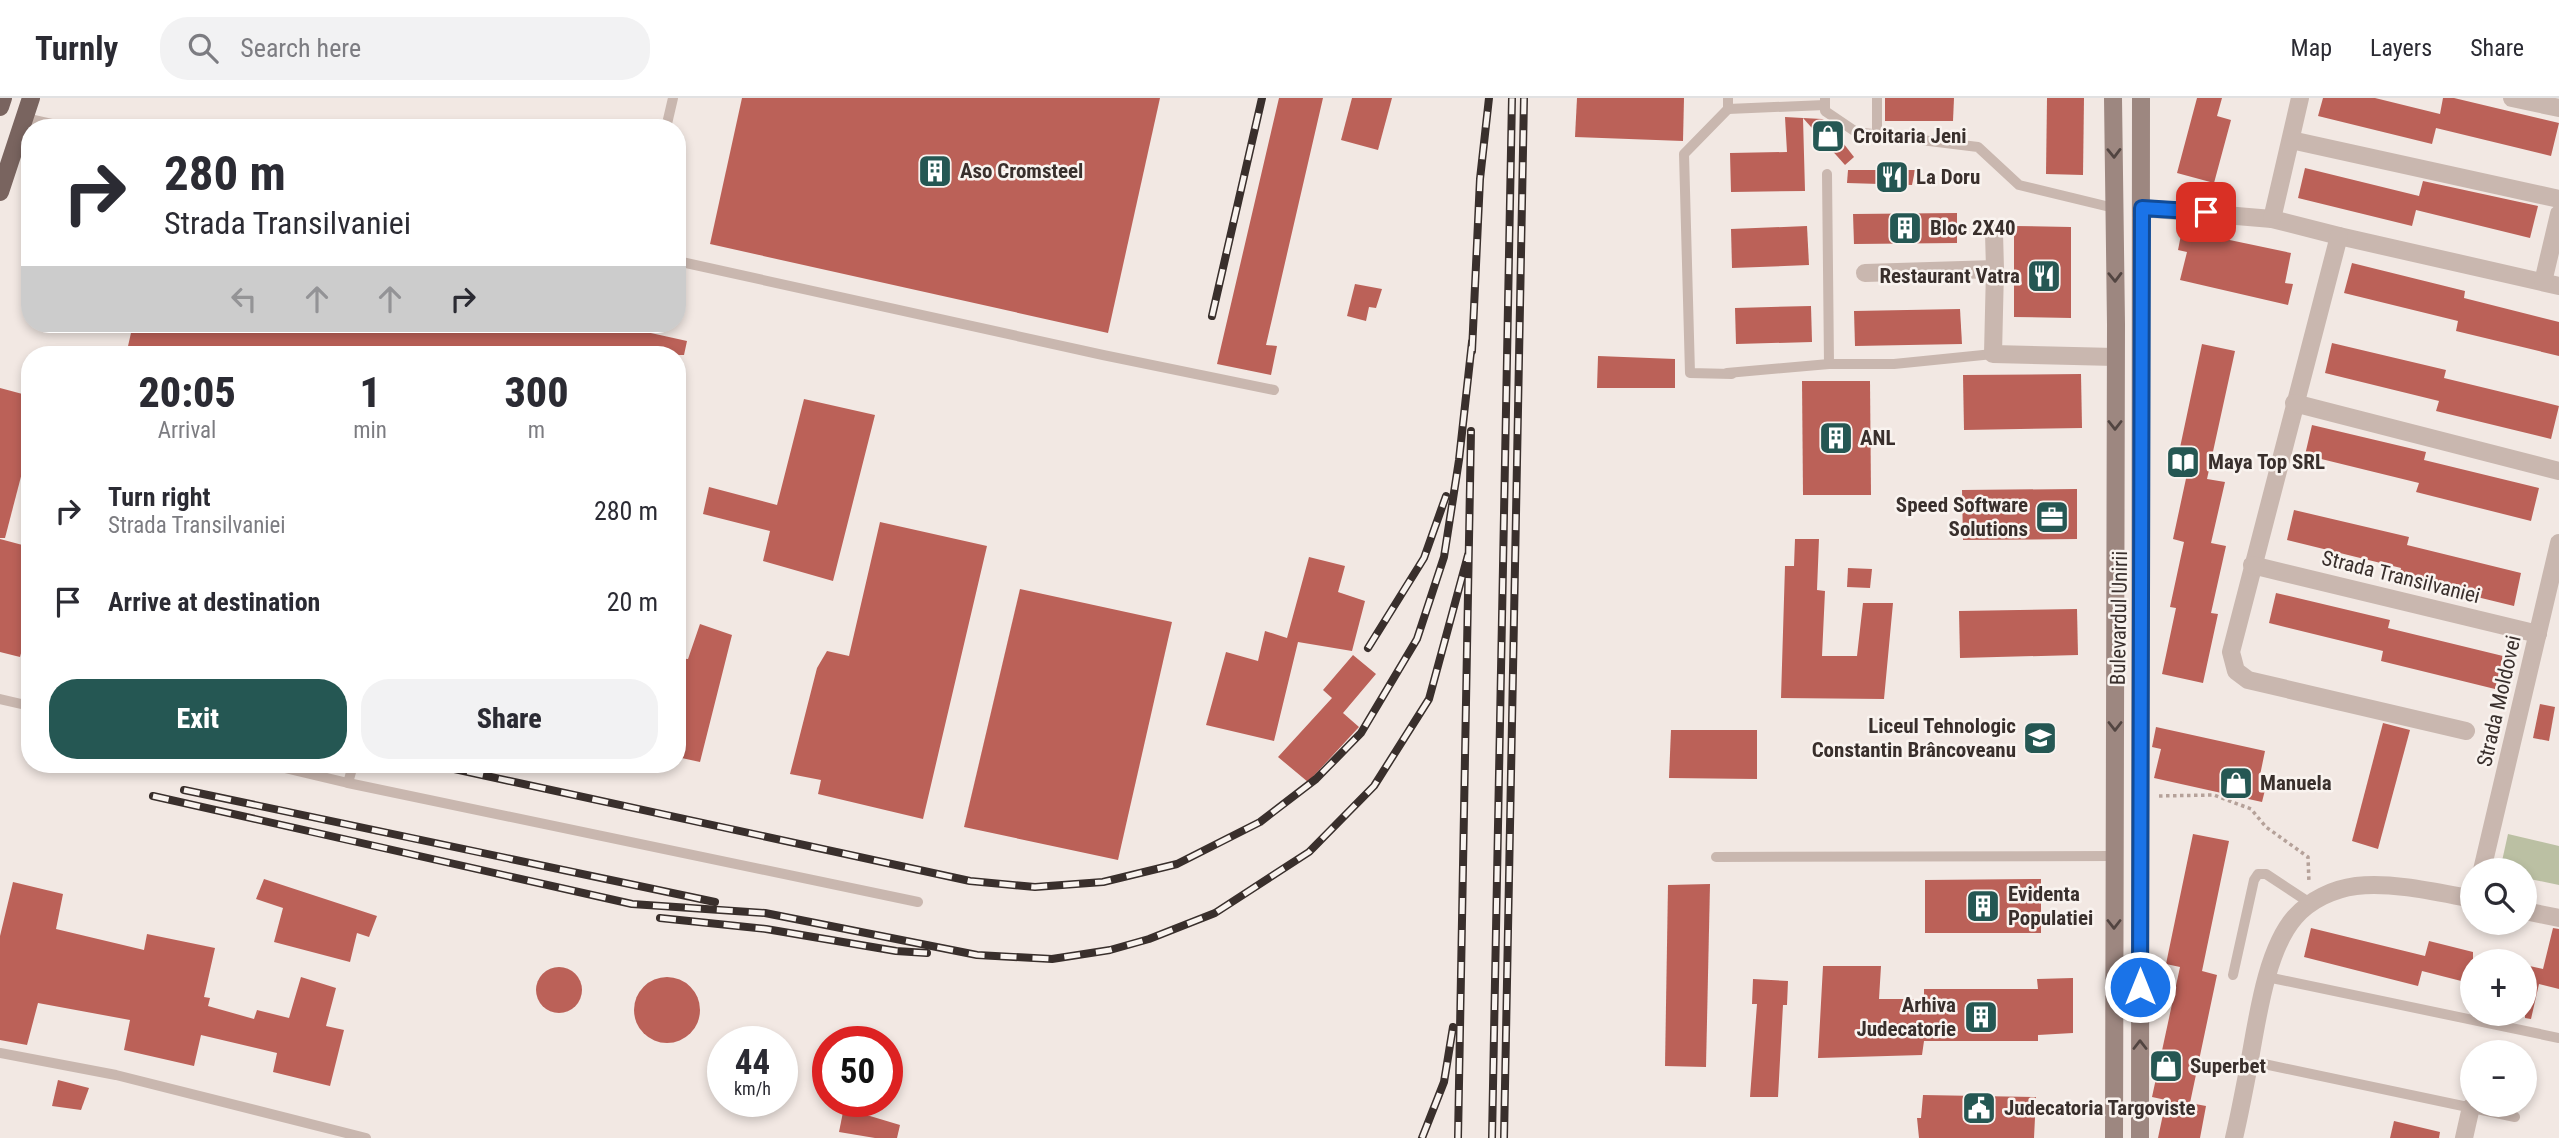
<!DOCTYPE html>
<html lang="en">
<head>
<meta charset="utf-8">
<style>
  body { margin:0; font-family:"Roboto Condensed",sans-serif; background:#f2f2f3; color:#2b2b33; height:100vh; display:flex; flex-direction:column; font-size:26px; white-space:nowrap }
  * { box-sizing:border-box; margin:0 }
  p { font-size:23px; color:#7c7c81 }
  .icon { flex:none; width:38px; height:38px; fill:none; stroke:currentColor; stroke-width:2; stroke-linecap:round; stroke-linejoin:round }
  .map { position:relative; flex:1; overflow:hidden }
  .panel { position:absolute; left:21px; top:248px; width:665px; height:427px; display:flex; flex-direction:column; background:#fff; border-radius:28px; box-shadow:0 4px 10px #0003 }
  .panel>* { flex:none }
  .top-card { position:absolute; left:21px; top:21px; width:665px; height:214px; border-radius:28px; box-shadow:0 4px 10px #0003; background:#fff; color:#2b2b33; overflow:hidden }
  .tools { position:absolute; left:2460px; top:760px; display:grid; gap:14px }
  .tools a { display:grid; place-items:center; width:77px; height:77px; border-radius:50%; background:#fff; box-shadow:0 4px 10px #0003; font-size:35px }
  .speed { position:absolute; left:707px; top:928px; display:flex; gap:14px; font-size:35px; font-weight:700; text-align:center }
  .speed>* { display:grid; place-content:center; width:91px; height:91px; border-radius:50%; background:#fff; box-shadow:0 4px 10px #0003; line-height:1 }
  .speed small { font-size:18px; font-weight:400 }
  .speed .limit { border:10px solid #d22; background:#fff; color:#111 }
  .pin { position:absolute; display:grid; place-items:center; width:60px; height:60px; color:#fff; margin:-30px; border-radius:14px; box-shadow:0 4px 10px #0006 }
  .me { position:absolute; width:77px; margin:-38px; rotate:0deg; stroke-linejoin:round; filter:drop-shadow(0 0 5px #0008) }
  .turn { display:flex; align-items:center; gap:24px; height:147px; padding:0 28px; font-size:32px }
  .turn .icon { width:91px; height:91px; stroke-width:2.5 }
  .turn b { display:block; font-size:49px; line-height:60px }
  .lanes { display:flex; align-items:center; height:66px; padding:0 28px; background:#0003; justify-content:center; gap:35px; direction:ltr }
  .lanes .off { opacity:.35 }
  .eta { display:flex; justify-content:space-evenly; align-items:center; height:119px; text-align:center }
  .eta b { font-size:42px; font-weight:800; line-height:49px }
  .cta { display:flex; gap:14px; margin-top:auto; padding:14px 28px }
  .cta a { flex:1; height:80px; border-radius:28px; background:#255753; color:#fff; font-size:28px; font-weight:800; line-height:80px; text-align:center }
  .cta a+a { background:#f2f2f3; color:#2b2b33 }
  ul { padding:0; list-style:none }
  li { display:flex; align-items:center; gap:21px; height:91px; padding:0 28px }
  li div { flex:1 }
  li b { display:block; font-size:26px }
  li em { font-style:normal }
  header { display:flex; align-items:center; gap:42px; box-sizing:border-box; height:98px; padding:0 35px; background:#fff; border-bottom:2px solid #e1e1e2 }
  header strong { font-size:33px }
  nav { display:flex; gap:38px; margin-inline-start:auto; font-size:24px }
  .search { width:490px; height:63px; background:#f2f2f3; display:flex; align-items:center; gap:18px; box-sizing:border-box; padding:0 24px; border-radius:28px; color:#7c7c81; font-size:26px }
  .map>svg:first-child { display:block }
  .green { fill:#bbc0a3 }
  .building { fill:#bb6158 }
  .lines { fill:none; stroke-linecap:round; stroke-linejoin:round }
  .path { stroke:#b5a199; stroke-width:3.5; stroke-dasharray:3.5 3.5; stroke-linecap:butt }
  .lane { stroke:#c9b7af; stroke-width:10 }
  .street { stroke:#c9b7af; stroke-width:18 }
  .secondary { stroke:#9d8780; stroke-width:18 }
  .primary { stroke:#79645f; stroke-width:18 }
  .rail-casing { stroke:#392f2c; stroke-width:8 }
  .rail { stroke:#f9f3ef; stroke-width:5; stroke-dasharray:16; stroke-linecap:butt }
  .oneway { stroke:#524541 }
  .route-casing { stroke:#114b97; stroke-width:18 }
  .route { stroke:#1a73e8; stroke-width:12 }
  .labels { text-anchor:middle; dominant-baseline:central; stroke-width:5; stroke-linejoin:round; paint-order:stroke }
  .poi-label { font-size:21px; font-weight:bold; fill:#392f2c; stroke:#f9f3ef; text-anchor:start }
  .street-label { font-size:21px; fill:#392f2c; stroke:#f9f3ef }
</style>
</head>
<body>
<header>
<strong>Turnly</strong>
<div class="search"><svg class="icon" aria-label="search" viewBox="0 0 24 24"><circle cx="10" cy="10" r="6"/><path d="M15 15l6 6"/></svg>Search here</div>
<nav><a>Map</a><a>Layers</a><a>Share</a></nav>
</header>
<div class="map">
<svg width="2559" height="1040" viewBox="0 0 2559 1040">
  <rect width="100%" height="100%" fill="#f2e8e3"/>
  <polygon class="green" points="2508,736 2559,748 2559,787 2525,780 2525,772 2500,772"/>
  <g class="building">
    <polygon points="742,0 1160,0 1108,235 710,146"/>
    <polygon points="1279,0 1323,0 1266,247 1277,248 1271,277 1217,266"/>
    <polygon points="1352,0 1392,0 1378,52 1341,42"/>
    <polygon points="1577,0 1684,0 1683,43 1575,39"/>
    <polygon points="1885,0 1954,0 1953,23 1885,23"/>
    <polygon points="2047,0 2084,0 2083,77 2046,76"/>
    <polygon points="2197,0 2222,0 2217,18 2231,22 2214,85 2177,75"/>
    <polygon points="2323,0 2375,0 2440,16 2443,0 2454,0 2559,25 2551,58 2436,30 2432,46 2318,18"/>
    <polygon points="1785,19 1803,20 1805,93 1731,94 1730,55 1787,54"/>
    <polygon points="1803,20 1822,21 1826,23 1854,59 1845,67"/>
    <polygon points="2305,70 2419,98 2423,83 2538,108 2530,140 2416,112 2412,128 2298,100"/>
    <polygon points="1848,72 1915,72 1912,87 1847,85"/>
    <polygon points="1957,115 1957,145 1854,146 1853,116"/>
    <polygon points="1807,128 1809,167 1732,170 1731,131"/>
    <polygon points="2014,128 2071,129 2071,220 2014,219"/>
    <polygon points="2182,132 2291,155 2285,185 2293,186 2288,207 2180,182 2187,154 2178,152"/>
    <polygon points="2352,165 2465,193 2464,200 2559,224 2559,258 2456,233 2458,223 2344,195"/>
    <polygon points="1355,186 1382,191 1376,210 1369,209 1366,223 1347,218"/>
    <polygon points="1811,208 1812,244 1736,246 1735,210"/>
    <polygon points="1960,211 1962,246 1855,248 1854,213"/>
    <polygon points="133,226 473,226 487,229 488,226 610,226 687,243 684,257 126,257"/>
    <polygon points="2332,245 2446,272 2444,280 2559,308 2551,341 2436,313 2439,303 2325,275"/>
    <polygon points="2202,246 2235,253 2207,381 2225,384 2211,445 2226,448 2211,515 2218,516 2203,585 2162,576 2176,510 2170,509 2184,444 2173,441 2187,376 2175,373"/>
    <polygon points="1598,258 1675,261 1675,290 1597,290"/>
    <polygon points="2081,276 2082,330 1964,332 1963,277"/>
    <polygon points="1802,283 1870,283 1871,397 1803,397"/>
    <polygon points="0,290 30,298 30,344 5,440 0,440"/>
    <polygon points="804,301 875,317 833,483 763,463 770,433 703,416 709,389 777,407"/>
    <polygon points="2312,327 2426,354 2424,362 2539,390 2531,423 2416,394 2419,385 2305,357"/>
    <polygon points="2077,391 2077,441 1963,442 1962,392"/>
    <polygon points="2294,412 2409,439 2407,447 2521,475 2514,508 2399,480 2401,470 2287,442"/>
    <polygon points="880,424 987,448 923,721 818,696 821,682 790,676 817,570 827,553 849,558"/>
    <polygon points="0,441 30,449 30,521 20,559 0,554"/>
    <polygon points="1795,441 1819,441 1817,492 1825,493 1822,558 1857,558 1863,505 1893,505 1884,601 1781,600 1785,468 1794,468"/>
    <polygon points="1309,459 1345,468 1338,494 1365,503 1352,553 1298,544 1274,643 1206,627 1226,554 1258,563 1265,533 1287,540"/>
    <polygon points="1848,470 1872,471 1870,490 1847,489"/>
    <polygon points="1020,491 1172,524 1118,762 964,729"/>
    <polygon points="2276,495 2390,522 2388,530 2503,558 2495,591 2381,563 2383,553 2269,525"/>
    <polygon points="2077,511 2078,557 1960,560 1959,513"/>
    <polygon points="700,526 732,537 700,664 677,659 677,560 688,561"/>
    <polygon points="1353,557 1376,576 1343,615 1359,629 1308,684 1278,659 1332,600 1323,592"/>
    <polygon points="2540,606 2555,609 2549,643 2533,640"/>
    <polygon points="2383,625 2410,632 2378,751 2352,743"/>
    <polygon points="2156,629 2265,653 2259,682 2267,684 2262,704 2154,680 2161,651 2152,649"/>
    <polygon points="1671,632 1757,632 1757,681 1669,680"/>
    <polygon points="2193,736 2229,743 2202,873 2217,877 2190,1005 2206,1008 2200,1040 2158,1040 2166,1002 2152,999 2180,869 2166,866"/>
    <polygon points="264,781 377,818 369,839 357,835 350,864 274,844 283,810 256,801"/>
    <polygon points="2041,781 2041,835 1925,835 1925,782"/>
    <polygon points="13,784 63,796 56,831 144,852 147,836 215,850 204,899 210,900 208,908 254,921 257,912 289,920 301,879 336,890 326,928 344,932 330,988 273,974 277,955 201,937 194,968 124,952 130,922 38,905 27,947 0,942 0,838"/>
    <polygon points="1710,786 1706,969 1665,968 1668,787"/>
    <polygon points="2311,830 2425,858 2429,843 2473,854 2473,886 2422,873 2418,888 2304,859"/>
    <polygon points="2553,830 2559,831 2559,891 2539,886 2531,921 2525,920 2525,867 2543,871"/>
    <polygon points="1823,868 1881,868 1879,901 1924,901 1924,891 2038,891 2037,881 2073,880 2073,935 2038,937 2038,943 1924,943 1922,957 1818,960"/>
    <circle cx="559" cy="892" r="23"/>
    <circle cx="667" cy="912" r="33"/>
    <polygon points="1753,881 1788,883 1787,907 1783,907 1778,999 1750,999 1757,906 1752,906"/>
    <polygon points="58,982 89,990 81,1012 52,1008"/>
    <polygon points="1923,997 2036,999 2034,1040 1919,1040 1917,1020 1921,1020"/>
    <polygon points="843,1014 870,1018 900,1027 897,1040 875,1040 839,1034"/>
    <polygon points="2394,1023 2440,1034 2439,1040 2390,1040"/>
  </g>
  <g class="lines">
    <polyline class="path" points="2159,698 2214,697 2251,711 2266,729 2308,759 2309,785"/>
    <g class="lane">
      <polyline points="1728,0 1728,11 1825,7"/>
      <polyline points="1825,0 1825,13 1856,34 1978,49 2019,87 2114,110"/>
      <polyline points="1728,11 1684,56 1690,275 1732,276"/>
      <polyline points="25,20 69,30"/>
      <polyline points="666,30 673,0"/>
      <polyline points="1877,37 1877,0"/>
      <polyline points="1827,76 1829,266"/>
      <polyline points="677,163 1103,257 1274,292"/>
      <polyline points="1727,275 1829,266 1894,266 1993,256"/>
      <polyline points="0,601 30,608"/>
      <polyline points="272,667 348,685 918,804"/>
      <polyline points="348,685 353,667"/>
      <polyline points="1716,759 2114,758"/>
      <polyline points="2233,877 2254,782 2258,776 2266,776 2310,805"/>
      <polyline points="2267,879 2559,940"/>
      <polyline points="0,955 116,977 366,1040"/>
      <polyline points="2250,963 2515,1019"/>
    </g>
    <g class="street">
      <polyline points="2512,0 2559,10"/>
      <polyline points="2291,42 2559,101"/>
      <polyline points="2142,110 2272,121 2339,138 2559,188"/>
      <polyline points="2272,121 2300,0"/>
      <polyline points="1994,135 1995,171"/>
      <polyline points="2339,138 2231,554 2236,573 2248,582 2466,633"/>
      <polyline points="1865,175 1995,171 1993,256 2115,259"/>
      <polyline points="2543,184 2559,116"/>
      <polyline points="2294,305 2559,373"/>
      <polyline points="2252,467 2538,536"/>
      <polyline points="2482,772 2559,445"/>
      <polyline points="2525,813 2559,820"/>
      <path d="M 2234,1040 C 2239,1019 2243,998 2247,977 C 2256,932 2264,854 2295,819 C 2310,802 2333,791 2356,788 C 2394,784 2435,794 2473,801"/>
      <polyline points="2464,1040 2471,1009"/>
    </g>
    <g class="secondary">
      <polyline points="2113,0 2116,226 2114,1040"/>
      <polyline points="2140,1040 2141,0"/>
    </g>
    <g class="primary">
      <polyline points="0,9 3,0"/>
      <polyline points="0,94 31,0"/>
    </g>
    <g class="rail-casing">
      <g id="rail">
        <polyline points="1212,218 1262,0"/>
        <polyline points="1472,253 1480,81 1489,0"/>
        <polyline points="1368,550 1424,460 1446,398"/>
        <polyline points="436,667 970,783 1035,789 1103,784 1177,766 1260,724 1316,681 1361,635 1417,541 1444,459 1459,362 1472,244"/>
        <polyline points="184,692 715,804"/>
        <polyline points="153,698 632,806 765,815 977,857 1052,861 1110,852 1149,841 1215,815 1309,754 1374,688 1429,601 1468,457"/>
        <polyline points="660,820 766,831 896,853 927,855"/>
        <polyline points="1422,1040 1444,984 1453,929"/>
        <polyline points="1458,1040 1471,333"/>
        <polyline points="1492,1040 1512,0"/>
        <polyline points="1504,1040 1524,0"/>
      </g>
    </g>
    <use href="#rail" class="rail"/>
  </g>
  <defs><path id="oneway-chevron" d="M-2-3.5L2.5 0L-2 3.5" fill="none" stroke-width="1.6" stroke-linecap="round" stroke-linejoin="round" transform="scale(1.75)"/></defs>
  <g class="oneway">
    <use href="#oneway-chevron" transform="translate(2114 55) rotate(89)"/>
    <use href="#oneway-chevron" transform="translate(2115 179) rotate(89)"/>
    <use href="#oneway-chevron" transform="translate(2115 327) rotate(90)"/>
    <use href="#oneway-chevron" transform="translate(2115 628) rotate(90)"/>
    <use href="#oneway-chevron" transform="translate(2114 826) rotate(90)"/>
    <use href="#oneway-chevron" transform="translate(2140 947) rotate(-90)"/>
  </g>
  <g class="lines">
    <g class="route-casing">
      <polyline id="route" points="2140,889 2142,110 2206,114"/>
    </g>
    <use href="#route" class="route"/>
  </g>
  <defs>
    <g id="shop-square" transform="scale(1.75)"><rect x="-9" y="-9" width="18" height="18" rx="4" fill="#255753" stroke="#f9f3ef"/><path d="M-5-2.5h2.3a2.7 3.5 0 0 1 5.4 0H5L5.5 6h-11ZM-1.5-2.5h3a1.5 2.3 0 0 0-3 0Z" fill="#fff"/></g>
    <g id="building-square" transform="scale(1.75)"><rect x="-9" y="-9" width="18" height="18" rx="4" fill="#255753" stroke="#f9f3ef"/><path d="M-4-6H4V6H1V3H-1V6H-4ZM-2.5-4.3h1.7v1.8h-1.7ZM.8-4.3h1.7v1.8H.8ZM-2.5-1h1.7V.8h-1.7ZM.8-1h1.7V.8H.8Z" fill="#fff"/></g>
    <g id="restaurant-square" transform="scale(1.75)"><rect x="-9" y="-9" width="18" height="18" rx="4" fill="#255753" stroke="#f9f3ef"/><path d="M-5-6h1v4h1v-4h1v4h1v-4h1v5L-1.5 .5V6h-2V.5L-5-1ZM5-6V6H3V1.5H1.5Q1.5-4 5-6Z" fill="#fff"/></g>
    <g id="library-square" transform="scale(1.75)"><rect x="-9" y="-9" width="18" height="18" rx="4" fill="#255753" stroke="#f9f3ef"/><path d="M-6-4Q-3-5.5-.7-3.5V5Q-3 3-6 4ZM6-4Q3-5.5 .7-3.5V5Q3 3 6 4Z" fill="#fff"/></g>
    <g id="office-square" transform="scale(1.75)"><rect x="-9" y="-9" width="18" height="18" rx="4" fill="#255753" stroke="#f9f3ef"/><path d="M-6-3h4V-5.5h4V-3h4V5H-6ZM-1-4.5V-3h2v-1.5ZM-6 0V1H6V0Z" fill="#fff"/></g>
    <g id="school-square" transform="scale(1.75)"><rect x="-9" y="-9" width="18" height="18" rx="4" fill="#255753" stroke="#f9f3ef"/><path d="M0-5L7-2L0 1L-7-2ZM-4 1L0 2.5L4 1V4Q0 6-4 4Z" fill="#fff"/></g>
    <g id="civic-square" transform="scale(1.75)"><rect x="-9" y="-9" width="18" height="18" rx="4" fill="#255753" stroke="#f9f3ef"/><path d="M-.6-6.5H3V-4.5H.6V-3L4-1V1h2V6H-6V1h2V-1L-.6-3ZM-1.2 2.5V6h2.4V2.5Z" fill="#fff"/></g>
  </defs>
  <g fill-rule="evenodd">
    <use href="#shop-square" x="1828" y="38"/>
    <use href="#building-square" x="935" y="73"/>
    <use href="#restaurant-square" x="1892" y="79"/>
    <use href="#building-square" x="1905" y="130"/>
    <use href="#restaurant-square" x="2044" y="178"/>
    <use href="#building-square" x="1836" y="340"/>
    <use href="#library-square" x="2183" y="364"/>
    <use href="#office-square" x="2052" y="419"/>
    <use href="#school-square" x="2040" y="640"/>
    <use href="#shop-square" x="2236" y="685"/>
    <use href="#building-square" x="1983" y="808"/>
    <use href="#building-square" x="1981" y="919"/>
    <use href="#shop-square" x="2166" y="968"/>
    <use href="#civic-square" x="1979" y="1010"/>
  </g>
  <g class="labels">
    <g class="poi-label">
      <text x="1853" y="38">Croitaria Jeni</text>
      <text x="960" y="73">Aso Cromsteel</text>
      <text x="1916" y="79">La Doru</text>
      <text x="1930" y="130">Bloc 2X40</text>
      <text x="2020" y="178" text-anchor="end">Restaurant Vatra</text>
      <text x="1860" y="340">ANL</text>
      <text x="2208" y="364">Maya Top SRL</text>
      <text x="2028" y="407" text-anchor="end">Speed Software<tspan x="2028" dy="24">Solutions</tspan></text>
      <text x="2016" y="628" text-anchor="end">Liceul Tehnologic<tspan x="2016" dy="24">Constantin Brâncoveanu</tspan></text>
      <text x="2260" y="685">Manuela</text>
      <text x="2008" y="796">Evidenta<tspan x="2008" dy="24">Populatiei</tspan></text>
      <text x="1956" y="907" text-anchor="end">Arhiva<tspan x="1956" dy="24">Judecatorie</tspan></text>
      <text x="2190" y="968">Superbet</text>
      <text x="2004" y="1010">Judecatoria Targoviste</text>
    </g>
    <g class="street-label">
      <text transform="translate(2401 479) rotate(14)">Strada Transilvaniei</text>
      <text transform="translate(2119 520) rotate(-89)">Bulevardul Unirii</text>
      <text transform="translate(2499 603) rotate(-77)">Strada Moldovei</text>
    </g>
  </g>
</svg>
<div class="tools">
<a><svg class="icon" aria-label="search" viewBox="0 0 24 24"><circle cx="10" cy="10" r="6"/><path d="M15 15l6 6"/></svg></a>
<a>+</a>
<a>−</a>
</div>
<div class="speed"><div>44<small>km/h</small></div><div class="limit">50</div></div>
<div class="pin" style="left:2206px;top:114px;background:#d93025"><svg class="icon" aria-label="arrive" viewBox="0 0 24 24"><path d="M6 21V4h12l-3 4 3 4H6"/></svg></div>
<svg class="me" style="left:2140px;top:889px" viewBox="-20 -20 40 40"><circle r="17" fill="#1a73e8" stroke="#fff" stroke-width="3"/><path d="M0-11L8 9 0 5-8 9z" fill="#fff"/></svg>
<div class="top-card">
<div class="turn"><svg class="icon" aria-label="right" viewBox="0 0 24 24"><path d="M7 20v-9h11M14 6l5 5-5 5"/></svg><div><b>280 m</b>Strada Transilvaniei</div></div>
<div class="lanes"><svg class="icon off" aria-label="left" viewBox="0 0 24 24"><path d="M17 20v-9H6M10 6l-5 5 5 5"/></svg><svg class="icon off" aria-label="ahead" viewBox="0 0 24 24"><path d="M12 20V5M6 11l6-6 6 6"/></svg><svg class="icon off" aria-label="ahead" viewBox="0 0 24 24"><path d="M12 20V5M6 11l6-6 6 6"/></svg><svg class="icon" aria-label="right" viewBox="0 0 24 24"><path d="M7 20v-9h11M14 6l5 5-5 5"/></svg></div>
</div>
<section class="panel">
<div class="eta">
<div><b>20:05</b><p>Arrival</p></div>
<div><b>1</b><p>min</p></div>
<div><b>300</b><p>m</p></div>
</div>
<ul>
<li><svg class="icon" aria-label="right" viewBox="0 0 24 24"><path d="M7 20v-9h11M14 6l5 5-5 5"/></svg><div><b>Turn right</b><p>Strada Transilvaniei</p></div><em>280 m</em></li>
<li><svg class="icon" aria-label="arrive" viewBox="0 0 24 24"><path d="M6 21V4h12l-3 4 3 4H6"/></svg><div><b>Arrive at destination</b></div><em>20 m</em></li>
</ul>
<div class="cta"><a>Exit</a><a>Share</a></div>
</section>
</div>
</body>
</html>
